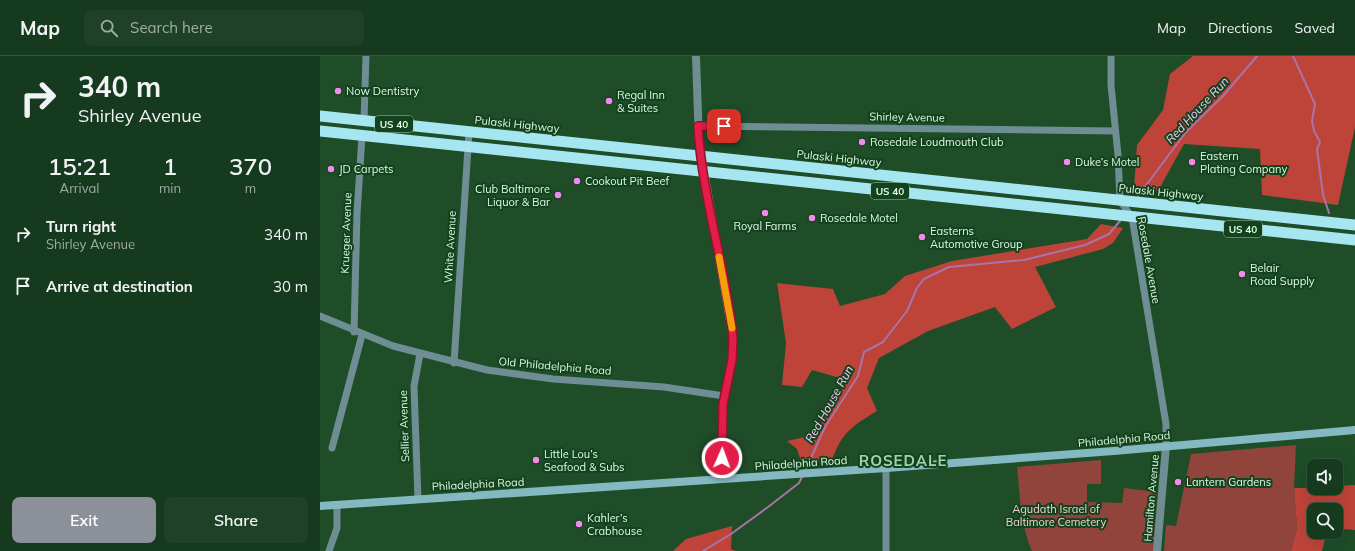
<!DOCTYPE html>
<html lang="en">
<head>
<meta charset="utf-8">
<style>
  body { margin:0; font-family:Mulish,sans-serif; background:#1f4127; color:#f1f3f6; height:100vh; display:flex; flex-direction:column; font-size:15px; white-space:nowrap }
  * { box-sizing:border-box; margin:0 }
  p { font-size:13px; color:#9eada4 }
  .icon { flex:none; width:22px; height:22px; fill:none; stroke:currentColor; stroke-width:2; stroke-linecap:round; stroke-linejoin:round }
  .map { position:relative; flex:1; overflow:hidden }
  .panel { display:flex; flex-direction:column; background:#163a1e; width:320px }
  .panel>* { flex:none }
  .top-card { background:#163a1e; color:#f1f3f6; overflow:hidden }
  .fabs { position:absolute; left:987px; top:403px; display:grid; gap:8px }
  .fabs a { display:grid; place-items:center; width:36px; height:36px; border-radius:8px; background:#163a1e; box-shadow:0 4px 16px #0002,0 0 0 1px #35543c; font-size:20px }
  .pin { position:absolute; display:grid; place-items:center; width:34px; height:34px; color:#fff; margin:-17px; border-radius:8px; box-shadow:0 2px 6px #0006 }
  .me { position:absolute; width:44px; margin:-22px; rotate:2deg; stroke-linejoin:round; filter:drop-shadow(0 0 3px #0008) }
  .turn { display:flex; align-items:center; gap:14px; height:84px; padding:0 12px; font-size:18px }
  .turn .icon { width:52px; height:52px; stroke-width:2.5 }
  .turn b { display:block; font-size:28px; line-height:34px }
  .eta { display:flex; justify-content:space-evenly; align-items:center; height:68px; text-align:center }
  .eta b { font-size:24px; font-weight:600; line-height:28px }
  .cta { display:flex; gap:8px; margin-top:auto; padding:8px 12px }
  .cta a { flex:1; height:46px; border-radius:8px; background:#8c9099; color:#fff; font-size:16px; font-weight:600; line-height:46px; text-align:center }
  .cta a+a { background:#1f4127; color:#f1f3f6 }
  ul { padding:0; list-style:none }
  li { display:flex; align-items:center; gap:12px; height:52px; padding:0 12px }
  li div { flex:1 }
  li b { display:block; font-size:15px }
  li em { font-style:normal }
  header { display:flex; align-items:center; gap:24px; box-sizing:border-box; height:56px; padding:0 20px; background:#163a1e; border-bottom:1px solid #35543c }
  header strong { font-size:19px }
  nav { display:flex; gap:22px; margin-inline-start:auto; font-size:14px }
  .search { width:280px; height:36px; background:#1f4127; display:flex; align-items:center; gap:10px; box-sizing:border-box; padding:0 14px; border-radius:8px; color:#9eada4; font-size:15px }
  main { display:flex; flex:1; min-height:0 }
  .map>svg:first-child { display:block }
  .green { fill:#90443b }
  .forest { fill:#be4439; fill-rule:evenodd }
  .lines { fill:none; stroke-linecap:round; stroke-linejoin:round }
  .stream { stroke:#a973a9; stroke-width:2 }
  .minor { stroke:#6e8e93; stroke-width:7 }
  .tertiary { stroke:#6e8e93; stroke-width:8 }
  .secondary { stroke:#85b9c1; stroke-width:8 }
  .trunk { stroke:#a5e6f1; stroke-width:11 }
  .route-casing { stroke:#92132f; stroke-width:10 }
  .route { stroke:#e11d48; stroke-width:7 }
  .slow { stroke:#f59e0b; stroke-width:7 }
  .poi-dot { fill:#f489f0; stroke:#12421e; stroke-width:1.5 }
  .labels { text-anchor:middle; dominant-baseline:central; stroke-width:4; stroke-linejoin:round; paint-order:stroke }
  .shield { fill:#12421e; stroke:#a2c2a7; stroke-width:1 }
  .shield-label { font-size:10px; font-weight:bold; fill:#dff9e2 }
  .poi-label { font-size:11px; fill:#dff9e2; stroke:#12421e; text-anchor:start }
  .street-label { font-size:11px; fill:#dff9e2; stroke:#12421e }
  .park-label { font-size:11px; fill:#f3d2cd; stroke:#12421e }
  .water-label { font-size:12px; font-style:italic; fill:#f8caf5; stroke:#12421e }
  .district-label { font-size:15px; font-weight:bold; letter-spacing:1px; fill:#a1d4a8; stroke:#12421e }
</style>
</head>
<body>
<header>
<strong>Map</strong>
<div class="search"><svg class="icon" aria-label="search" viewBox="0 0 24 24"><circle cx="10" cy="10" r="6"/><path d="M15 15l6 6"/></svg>Search here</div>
<nav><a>Map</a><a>Directions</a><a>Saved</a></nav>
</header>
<main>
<section class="panel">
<div class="top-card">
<div class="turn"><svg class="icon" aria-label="right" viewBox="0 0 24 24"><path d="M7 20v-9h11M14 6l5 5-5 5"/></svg><div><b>340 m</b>Shirley Avenue</div></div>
</div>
<div class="eta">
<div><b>15:21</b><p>Arrival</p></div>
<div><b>1</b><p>min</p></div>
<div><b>370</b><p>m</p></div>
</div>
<ul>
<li><svg class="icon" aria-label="right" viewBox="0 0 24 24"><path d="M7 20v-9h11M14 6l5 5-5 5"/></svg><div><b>Turn right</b><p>Shirley Avenue</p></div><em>340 m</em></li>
<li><svg class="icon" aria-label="arrive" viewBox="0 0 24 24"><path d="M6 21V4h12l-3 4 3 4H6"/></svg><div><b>Arrive at destination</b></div><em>30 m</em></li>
</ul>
<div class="cta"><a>Exit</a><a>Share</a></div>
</section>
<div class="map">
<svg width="1035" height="495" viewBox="0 0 1035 495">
  <rect width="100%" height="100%" fill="#1e4d28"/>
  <g class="green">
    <polygon points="976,389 974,432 977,472 971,495 844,495 846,469 856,470 871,398"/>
    <path d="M 781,404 L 781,428 L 767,428 L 767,446 L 802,447 L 804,432 L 837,436 L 834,495 L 712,495 C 700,468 700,440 697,411 Z"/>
  </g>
  <g class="forest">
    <polygon points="873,0 1035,0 1035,71 1018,149 942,139 940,93 864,88 838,135 814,132 817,89 843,54 850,18"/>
    <path d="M 781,168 L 803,172 L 793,187 L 783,193 L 715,211 L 736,251 L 692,273 L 675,251 L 608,275 L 559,302 L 547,332 L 557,355 C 531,371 523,375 512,404 L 481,405 L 477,393 L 467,385 L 494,379 L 527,324 L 492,314 L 482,331 L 462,329 L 466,287 L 457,227 L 513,233 L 520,250 L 565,238 L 585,220 L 632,205 L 767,183 Z"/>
    <path d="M 1035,429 L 1035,474 L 1023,473 L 1005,483 L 1002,495 L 971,495 L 977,472 L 974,432 L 1016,432 L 1016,430 ZM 994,454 L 1016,454 L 1016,476 L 994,476 Z"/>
    <polygon points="412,470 411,493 416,495 353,495 366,483"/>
  </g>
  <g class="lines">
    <g class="stream">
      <polyline points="973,0 995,48 992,65 994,75 1000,86 997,93 1003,139 1009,157"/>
      <polyline points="818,140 866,76 903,40 937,0"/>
      <polyline points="485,415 505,371 538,320 544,296 563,286 587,255 597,232 604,223 629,211 704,204 765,189 789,178 800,165"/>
      <polyline points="383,495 411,478 448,451 479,427 482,421"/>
    </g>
    <g class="minor">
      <polyline points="791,0 791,29 798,99 800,145 812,161 846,368 846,390"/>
      <polyline points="44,65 46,0"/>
      <polyline points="378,70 795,75"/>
      <polyline points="0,260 73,290 167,314 233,323 344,331 404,340"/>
      <polyline points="34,276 37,158 42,80"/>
      <polyline points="134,307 149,76"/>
      <polyline points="12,392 42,279"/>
      <polyline points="566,412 566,495"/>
      <polyline points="98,443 94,330 100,298"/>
      <polyline points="9,495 17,472 17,449"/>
    </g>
    <g class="tertiary">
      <polyline points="376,0 379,86 413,282 412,304 403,348 401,423"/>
      <polyline points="837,495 846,390"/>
    </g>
    <polyline class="secondary" points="0,450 566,412 794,395 1035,374"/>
    <g class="trunk">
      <polyline points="0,60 1035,169"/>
      <polyline points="0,75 1035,184"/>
    </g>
  </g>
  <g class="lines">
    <g class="route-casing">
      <path id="route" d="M 402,402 L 403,348 L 412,304 L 413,282 C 406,211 382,142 378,70 L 404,70"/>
    </g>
    <use href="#route" class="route"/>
    <polyline class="slow" points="399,201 412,272"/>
  </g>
  <g class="poi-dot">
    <circle cx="18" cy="35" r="4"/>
    <circle cx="289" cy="45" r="4"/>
    <circle cx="542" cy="86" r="4"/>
    <circle cx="747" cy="106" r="4"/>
    <circle cx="872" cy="106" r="4"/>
    <circle cx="11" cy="113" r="4"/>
    <circle cx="257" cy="125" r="4"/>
    <circle cx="238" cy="139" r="4"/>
    <circle cx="445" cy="157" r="4"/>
    <circle cx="492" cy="162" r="4"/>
    <circle cx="602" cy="181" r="4"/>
    <circle cx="922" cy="218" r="4"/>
    <circle cx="216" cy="404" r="4"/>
    <circle cx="858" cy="426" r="4"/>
    <circle cx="259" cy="468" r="4"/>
  </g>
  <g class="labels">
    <g class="shield">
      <rect x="55" y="60" width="38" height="16" rx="3"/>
      <rect x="551" y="127" width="38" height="16" rx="3"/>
      <rect x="904" y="165" width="38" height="16" rx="3"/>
    </g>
    <g class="shield-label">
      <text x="74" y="68">US 40</text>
      <text x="570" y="135">US 40</text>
      <text x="923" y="173">US 40</text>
    </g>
    <g class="poi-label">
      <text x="26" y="35">Now Dentistry</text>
      <text x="297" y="39">Regal Inn<tspan x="297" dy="13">&amp; Suites</tspan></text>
      <text x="550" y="86">Rosedale Loudmouth Club</text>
      <text x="880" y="100">Eastern<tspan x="880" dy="13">Plating Company</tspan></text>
      <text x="755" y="106">Duke’s Motel</text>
      <text x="19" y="113">JD Carpets</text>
      <text x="265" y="125">Cookout Pit Beef</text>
      <text x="230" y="133" text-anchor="end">Club Baltimore<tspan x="230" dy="13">Liquor &amp; Bar</tspan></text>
      <text x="500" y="162">Rosedale Motel</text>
      <text x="445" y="170" text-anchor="middle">Royal Farms</text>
      <text x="610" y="175">Easterns<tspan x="610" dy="13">Automotive Group</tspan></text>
      <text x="930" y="212">Belair<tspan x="930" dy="13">Road Supply</tspan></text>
      <text x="224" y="398">Little Lou’s<tspan x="224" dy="13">Seafood &amp; Subs</tspan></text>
      <text x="866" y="426">Lantern Gardens</text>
      <text x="267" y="462">Kahler’s<tspan x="267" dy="13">Crabhouse</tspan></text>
    </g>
    <g class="street-label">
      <text transform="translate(587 61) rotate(1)">Shirley Avenue</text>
      <text transform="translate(197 68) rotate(6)">Pulaski Highway</text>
      <text transform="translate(519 102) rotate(6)">Pulaski Highway</text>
      <text transform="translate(841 136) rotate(6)">Pulaski Highway</text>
      <text transform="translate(26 177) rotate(-88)">Krueger Avenue</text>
      <text transform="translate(130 191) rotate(-87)">White Avenue</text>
      <text transform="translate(829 204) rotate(80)">Rosedale Avenue</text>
      <text transform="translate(235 310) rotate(5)">Old Philadelphia Road</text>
      <text transform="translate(84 370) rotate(-92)">Sellier Avenue</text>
      <text transform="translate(804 383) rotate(-5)">Philadelphia Road</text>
      <text transform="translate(481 407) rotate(-4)">Philadelphia Road</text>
      <text transform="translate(158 428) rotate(-3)">Philadelphia Road</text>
      <text transform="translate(831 442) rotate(-85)">Hamilton Avenue</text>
    </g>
    <g class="park-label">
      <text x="736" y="453">Agudath Israel of<tspan x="736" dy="13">Baltimore Cemetery</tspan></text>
    </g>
    <g class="water-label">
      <text transform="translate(877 54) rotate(-47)">Red House Run</text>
      <text transform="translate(509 348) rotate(-61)">Red House Run</text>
    </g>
    <g class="district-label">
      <text x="583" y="404">ROSEDALE</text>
    </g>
  </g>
</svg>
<div class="fabs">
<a><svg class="icon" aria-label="sound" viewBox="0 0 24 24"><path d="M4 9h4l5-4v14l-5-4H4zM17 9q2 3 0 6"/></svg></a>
<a><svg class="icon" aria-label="search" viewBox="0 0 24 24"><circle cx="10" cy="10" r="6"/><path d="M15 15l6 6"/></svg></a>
</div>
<div class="pin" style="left:404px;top:70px;background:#d93025"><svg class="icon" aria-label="arrive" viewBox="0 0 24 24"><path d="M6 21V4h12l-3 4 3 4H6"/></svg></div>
<svg class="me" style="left:402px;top:402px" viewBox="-20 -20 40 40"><circle r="17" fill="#e11d48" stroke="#fff" stroke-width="3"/><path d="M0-11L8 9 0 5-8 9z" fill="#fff"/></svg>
</div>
</main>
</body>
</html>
